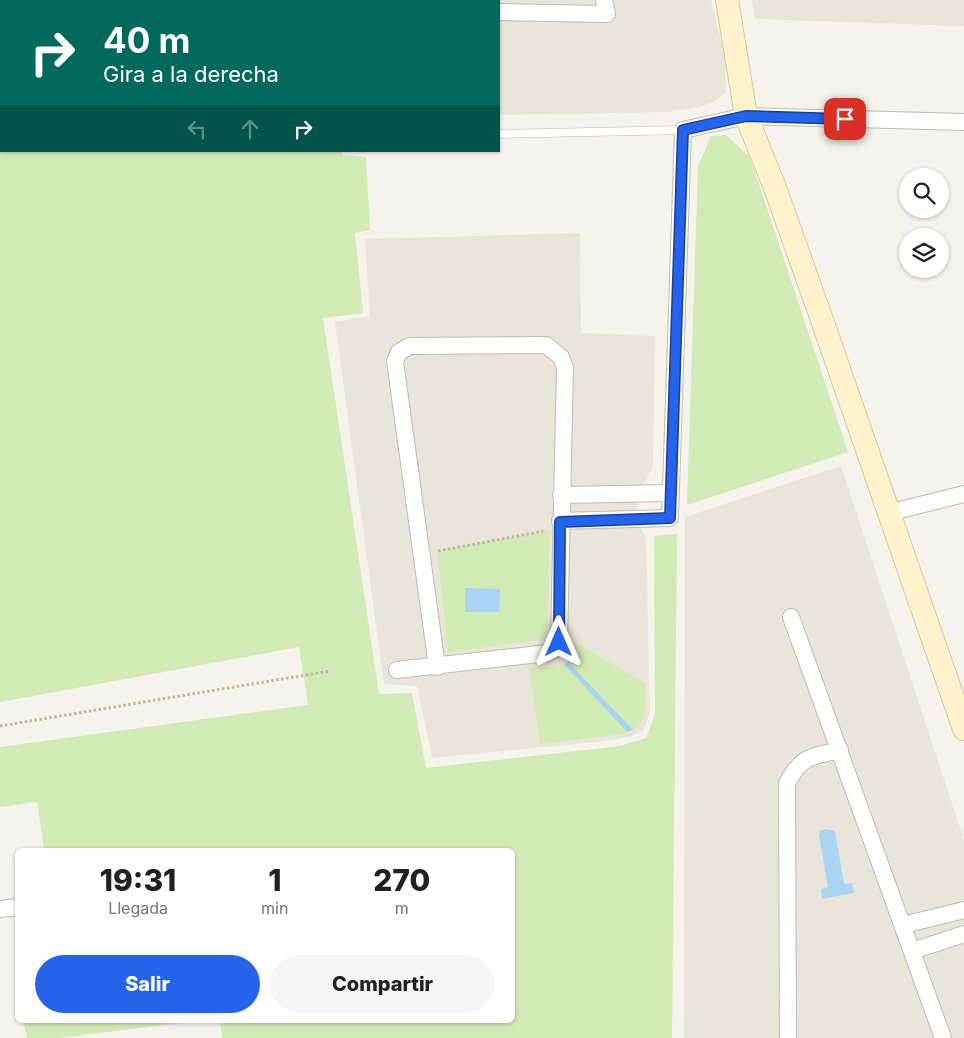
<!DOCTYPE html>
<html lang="es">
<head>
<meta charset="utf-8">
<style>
  body { margin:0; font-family:Inter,sans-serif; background:#f6f6f6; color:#202124; height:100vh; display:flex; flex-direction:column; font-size:19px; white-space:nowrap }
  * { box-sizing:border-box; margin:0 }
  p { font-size:16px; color:#757577 }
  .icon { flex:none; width:28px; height:28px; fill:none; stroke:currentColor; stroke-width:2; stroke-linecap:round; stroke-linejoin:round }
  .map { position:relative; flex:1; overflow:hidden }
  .sheet { position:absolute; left:15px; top:848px; width:500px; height:175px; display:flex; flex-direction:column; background:#fff; border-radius:8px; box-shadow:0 1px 4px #0004 }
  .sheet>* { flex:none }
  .hud { position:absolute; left:0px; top:0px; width:500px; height:152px; box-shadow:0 1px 4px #0004; background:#00695c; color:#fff; overflow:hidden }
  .fabs { position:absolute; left:899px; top:168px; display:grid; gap:10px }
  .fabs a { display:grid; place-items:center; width:50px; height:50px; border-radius:50%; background:#fff; box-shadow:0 1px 4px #0004; font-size:25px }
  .pin { position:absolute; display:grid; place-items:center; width:42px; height:42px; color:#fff; margin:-21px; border-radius:10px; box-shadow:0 2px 8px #0006 }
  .me { position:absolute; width:55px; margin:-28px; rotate:0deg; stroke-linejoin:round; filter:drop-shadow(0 0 4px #0008) }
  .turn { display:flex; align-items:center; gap:18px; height:105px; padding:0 20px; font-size:22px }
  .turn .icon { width:65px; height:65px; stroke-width:2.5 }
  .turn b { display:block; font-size:35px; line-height:42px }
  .lanes { display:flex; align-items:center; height:48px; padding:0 20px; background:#0003; justify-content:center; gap:25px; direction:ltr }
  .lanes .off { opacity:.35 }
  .eta { display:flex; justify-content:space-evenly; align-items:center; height:85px; text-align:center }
  .eta b { font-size:30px; font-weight:800; line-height:35px }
  .cta { display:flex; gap:10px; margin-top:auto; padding:10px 20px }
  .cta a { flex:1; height:58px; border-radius:30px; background:#2563eb; color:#fff; font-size:20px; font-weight:800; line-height:58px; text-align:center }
  .cta a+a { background:#f6f6f6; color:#202124 }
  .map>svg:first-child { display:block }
  .residential { fill:#eae5da }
  .green { fill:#d2eab5 }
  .water { fill:#a9d4f2 }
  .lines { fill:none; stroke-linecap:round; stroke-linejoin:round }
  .lane-casing { stroke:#c2bbae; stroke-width:9 }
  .street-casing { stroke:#c2bbae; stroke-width:18 }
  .secondary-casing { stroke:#d6c79b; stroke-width:24 }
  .path { stroke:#c4b79f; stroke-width:3; stroke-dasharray:2.5 2.5; stroke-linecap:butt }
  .lane { stroke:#fff; stroke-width:8 }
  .street { stroke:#fff; stroke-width:16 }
  .secondary { stroke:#fff3cd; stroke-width:22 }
  .route-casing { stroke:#184099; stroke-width:12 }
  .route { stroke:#2563eb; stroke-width:9 }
</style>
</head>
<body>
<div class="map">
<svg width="964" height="1038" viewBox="0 0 964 1038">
  <rect width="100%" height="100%" fill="#f6f3ec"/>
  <g class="residential">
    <polygon points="251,0 711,0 725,57 726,92 717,100 700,107 667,112 499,115 499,1"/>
    <polygon points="752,0 964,0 964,26 755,19"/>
    <polygon points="580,233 581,333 655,336 653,467 637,494 638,525 646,537 650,713 643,731 629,737 605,741 432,758 417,686 384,684 335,322 370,316 365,239"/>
    <polygon points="841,466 964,840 964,1038 684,1038 685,517"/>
  </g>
  <g class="green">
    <polygon points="726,135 750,157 848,452 687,505 698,166 711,136"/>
    <polygon points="0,141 1,151 342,151 342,155 366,157 370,230 355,233 363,313 323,318 379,694 412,693 426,768 620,746 646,738 655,714 654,536 677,534 672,1038 222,1038 220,1020 512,1020 512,850 44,850 37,802 0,807 0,747 308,705 299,647 0,702"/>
    <polygon points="550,530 547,632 541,640 448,652 437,551"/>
    <polygon points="574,642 646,684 645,714 638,727 622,734 540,744 529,668 560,666 573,658"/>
    <polygon points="23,1020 206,1020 58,1038 27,1038"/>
  </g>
  <g class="water">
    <polygon points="465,588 500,589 499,612 465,612"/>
    <polygon points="568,662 633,730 627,732 564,664"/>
    <polygon points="825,829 835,831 844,884 852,883 854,893 822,899 821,889 828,887 819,836 820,831"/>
  </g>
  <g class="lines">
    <g class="lane-casing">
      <polyline id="lane" points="499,134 683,130"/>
    </g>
    <g class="street-casing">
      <g id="street">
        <polyline points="351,0 351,1"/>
        <polyline points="499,12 607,14 604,0"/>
        <polyline points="561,495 670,493"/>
        <polyline points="888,513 964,494"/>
        <polyline points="560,521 670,518 683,130 746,116 964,122"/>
        <polyline points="791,617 943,1038"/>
        <polyline points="397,670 548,653 556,648 559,641 565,368 561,357 546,345 410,346 399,352 395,361 437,667"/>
        <polyline points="0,909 18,907"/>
        <polyline points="903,925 964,910"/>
        <polyline points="912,951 964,934"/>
        <path d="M 788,1038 L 787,783 C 802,755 811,757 840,750"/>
      </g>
    </g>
    <g class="secondary-casing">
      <polyline id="secondary" points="727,0 746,116 774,185 821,317 964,729"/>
    </g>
    <g class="path">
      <polyline points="438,551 544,531"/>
      <polyline points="0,726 330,671"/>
    </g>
    <use href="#lane" class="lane"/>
    <use href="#street" class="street"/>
    <use href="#secondary" class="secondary"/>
  </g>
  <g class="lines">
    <g class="route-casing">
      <polyline id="route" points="559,642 560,522 670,518 683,130 746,116 845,119"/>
    </g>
    <use href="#route" class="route"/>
  </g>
</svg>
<div class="fabs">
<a><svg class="icon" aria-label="search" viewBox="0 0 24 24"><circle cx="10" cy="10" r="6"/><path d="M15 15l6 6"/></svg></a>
<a><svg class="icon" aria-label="layers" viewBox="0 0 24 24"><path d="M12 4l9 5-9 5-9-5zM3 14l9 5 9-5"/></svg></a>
</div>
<div class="pin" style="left:845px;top:119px;background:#d93025"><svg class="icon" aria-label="arrive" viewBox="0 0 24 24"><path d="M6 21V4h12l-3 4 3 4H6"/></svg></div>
<svg class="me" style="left:559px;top:642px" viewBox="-20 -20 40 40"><path d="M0-17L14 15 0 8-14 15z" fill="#2563eb" stroke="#fff" stroke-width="4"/></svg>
<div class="hud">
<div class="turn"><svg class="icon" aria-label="right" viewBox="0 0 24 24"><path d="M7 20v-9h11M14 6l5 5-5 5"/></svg><div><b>40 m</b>Gira a la derecha</div></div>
<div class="lanes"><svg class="icon off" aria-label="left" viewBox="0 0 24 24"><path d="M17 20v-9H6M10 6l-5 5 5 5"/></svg><svg class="icon off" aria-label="ahead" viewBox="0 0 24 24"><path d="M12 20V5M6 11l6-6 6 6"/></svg><svg class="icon" aria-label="right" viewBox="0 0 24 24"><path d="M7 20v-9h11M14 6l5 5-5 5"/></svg></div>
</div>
<section class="sheet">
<div class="eta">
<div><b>19:31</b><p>Llegada</p></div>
<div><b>1</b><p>min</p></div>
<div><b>270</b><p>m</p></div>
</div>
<div class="cta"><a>Salir</a><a>Compartir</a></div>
</section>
</div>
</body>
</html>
